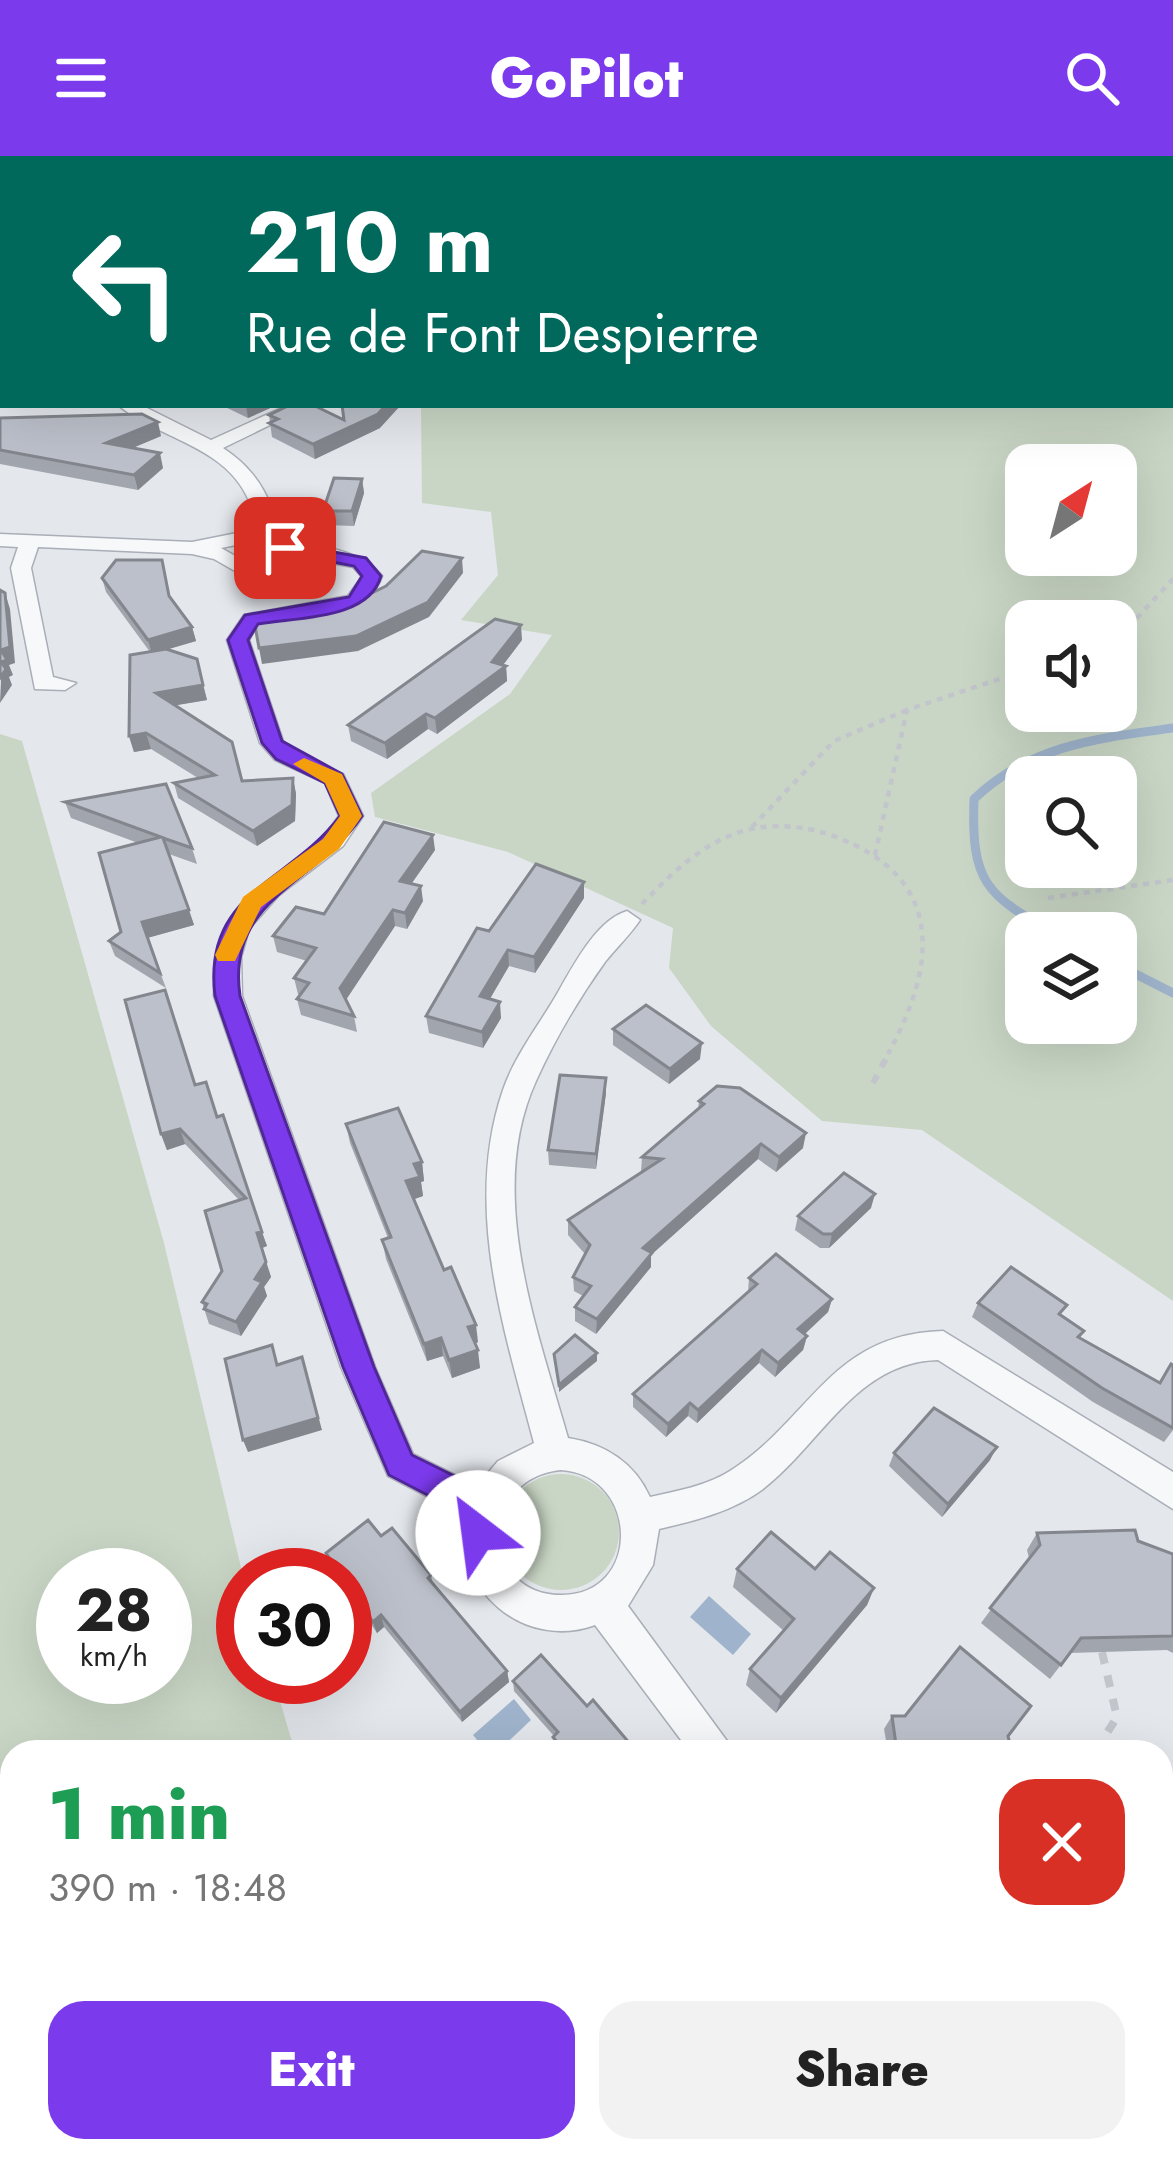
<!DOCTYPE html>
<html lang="en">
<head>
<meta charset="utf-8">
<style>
  body { margin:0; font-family:Jost,sans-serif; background:#f2f2f2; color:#222; height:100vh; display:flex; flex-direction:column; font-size:45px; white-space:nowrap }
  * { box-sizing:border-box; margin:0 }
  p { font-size:39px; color:#767676 }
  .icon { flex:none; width:66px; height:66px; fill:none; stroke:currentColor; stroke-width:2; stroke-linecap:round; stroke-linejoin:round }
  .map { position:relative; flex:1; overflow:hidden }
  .side { position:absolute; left:0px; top:1584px; width:1173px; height:423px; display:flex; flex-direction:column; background:#fff; border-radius:36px 36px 0 0; box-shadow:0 12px 48px #0002 }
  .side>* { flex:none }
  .top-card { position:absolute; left:0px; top:0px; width:1173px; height:252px; box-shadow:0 12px 48px #0002; background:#00695c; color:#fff; overflow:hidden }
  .needle { width:78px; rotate:36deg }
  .tools { position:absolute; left:1005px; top:288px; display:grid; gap:24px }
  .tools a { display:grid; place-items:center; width:132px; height:132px; border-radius:24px; background:#fff; box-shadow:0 12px 48px #0002; font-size:60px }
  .speed { position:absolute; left:36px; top:1392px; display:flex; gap:24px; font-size:60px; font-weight:700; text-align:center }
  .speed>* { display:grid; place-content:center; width:156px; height:156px; border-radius:50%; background:#fff; box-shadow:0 12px 48px #0002; line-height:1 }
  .speed small { font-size:30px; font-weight:400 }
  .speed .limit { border:18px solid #d22; background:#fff; color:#111 }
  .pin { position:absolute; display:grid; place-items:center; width:102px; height:102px; color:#fff; margin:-51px; border-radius:24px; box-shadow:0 6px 18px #0006 }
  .me { position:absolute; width:132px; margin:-66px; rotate:330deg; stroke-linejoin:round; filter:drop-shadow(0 0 9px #0008) }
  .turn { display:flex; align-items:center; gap:42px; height:252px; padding:0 48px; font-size:54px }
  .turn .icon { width:156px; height:156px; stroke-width:2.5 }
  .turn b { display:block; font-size:84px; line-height:102px }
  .round { display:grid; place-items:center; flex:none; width:126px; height:126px; border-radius:36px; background:#f2f2f2 }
  .overview { display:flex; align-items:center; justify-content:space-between; height:204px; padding:0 48px }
  h1 { font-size:72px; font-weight:800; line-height:90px; color:#1e9e55 }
  .button { display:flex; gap:24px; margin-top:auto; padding:24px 48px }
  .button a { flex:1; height:138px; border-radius:36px; background:#7c3aed; color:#fff; font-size:48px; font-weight:800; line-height:138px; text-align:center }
  .button a+a { background:#f2f2f2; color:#222 }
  header { display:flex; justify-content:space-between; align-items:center; height:156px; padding:0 48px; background:#7c3aed; color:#fff; font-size:54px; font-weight:800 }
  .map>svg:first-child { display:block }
  .green { fill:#c9d6c5; fill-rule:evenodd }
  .water { fill:#9fb4cc }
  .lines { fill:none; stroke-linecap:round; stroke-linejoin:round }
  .stream { stroke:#9fb4cc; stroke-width:9 }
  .minor-casing { stroke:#a9aeb7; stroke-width:3 }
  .path-far2 { stroke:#c2c5cb; stroke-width:4.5; stroke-dasharray:6 6; stroke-linecap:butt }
  .path-far1 { stroke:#c2c5cb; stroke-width:6; stroke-dasharray:9 9; stroke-linecap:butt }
  .path { stroke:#c2c5cb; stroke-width:8; stroke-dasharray:12 12; stroke-linecap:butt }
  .minor { fill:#f7f8fa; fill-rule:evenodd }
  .wall { fill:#a1a5ae }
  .shaded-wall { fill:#83868d }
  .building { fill:#bbc0ca; stroke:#83868d; stroke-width:3 }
  .route { fill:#7c3aed; stroke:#51269a; stroke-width:3 }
  .slow { fill:#f59e0b }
</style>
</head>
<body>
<header><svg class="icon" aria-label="menu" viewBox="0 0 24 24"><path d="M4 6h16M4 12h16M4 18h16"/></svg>GoPilot<svg class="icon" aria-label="search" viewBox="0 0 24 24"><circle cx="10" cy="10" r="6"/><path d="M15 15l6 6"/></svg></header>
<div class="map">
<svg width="1173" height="2005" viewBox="0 0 1173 2005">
  <rect width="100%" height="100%" fill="#e4e7ec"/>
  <g class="green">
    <polygon points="0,0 718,0 751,3 3,3 0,79"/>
    <path d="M 1170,20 L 1173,20 L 1173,1145 L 922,974 L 822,965 L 711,870 L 669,812 L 673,772 L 508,696 L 375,661 L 371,637 L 510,538 L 552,479 L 461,464 L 498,419 L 491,356 L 422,347 L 421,249 L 1170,249 ZM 1026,309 L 1116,309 L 1116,399 L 1026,399 ZM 1026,465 L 1116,465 L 1116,555 L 1026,555 ZM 1026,621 L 1116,621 L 1116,711 L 1026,711 ZM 1026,777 L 1116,777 L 1116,867 L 1026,867 Z"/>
    <path d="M 0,578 L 22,585 L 164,1087 L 243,1420 L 243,1521 L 273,1521 L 295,1596 L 12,1596 L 12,1995 L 752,1995 L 761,2005 L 0,2005 ZM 63,1419 L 165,1419 L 165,1521 L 63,1521 Z"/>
    <circle cx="561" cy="1376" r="58"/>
  </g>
  <g class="water">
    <polygon points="709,1440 751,1478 733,1499 690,1461"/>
    <polygon points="514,1543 531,1564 497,1596 487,1596 473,1579"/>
  </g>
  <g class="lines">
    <g class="stream">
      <path d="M 1056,777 C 985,740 971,725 974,643 C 1030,589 1099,582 1173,572"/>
      <polyline points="1116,808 1173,837"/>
    </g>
    <g class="minor-casing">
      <g id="minor">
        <path d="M 118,249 L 141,249 L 211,284 L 288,249 L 311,249 L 223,292 C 247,308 262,326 272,353 L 257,375 C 296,390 357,387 382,420 C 367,465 299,461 258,468 L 249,484 L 283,585 L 291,594 L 343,618 L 363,660 L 343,690 L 279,739 L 249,773 L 241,801 L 242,840 L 375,1211 L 413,1298 L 477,1330 L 498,1305 L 534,1287 C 504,1173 463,1051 503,934 C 514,901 539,869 557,838 C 572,812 596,764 627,755 L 640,764 C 630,779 616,792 605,806 C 579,842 554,885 536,925 C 485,1036 537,1173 568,1282 C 605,1288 634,1306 650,1341 C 677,1335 706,1330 730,1315 C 812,1263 830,1178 943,1175 L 1173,1316 L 1173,1353 L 938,1204 C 856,1206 822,1287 763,1333 C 734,1355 694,1365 659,1373 L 653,1409 L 628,1450 L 735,1596 L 690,1596 L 595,1469 C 525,1495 452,1434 465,1360 L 388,1320 L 341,1211 L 214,840 C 214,718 284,739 339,660 L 325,627 L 275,604 L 260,587 L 227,484 L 244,459 L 348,440 L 362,421 L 353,411 L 284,398 L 277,408 L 235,415 L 214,403 L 192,398 L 38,391 L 31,412 L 53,521 L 76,527 L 65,534 L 35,533 L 11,412 L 18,391 L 0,390 L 0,378 L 192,386 L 237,377 L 252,353 C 232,290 163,286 118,249 ZM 251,386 L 267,393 L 264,399 L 239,402 L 221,392 ZM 561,1314 C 640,1319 642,1440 561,1439 C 480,1439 478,1322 561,1314 Z"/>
        <polygon points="1173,1658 1173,1714 1161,1719 1161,1663"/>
        <polygon points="1161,1792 1173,1797 1173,1847 1161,1842"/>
        <polygon points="1000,1995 1048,1995 1052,2005 1004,2005"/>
      </g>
    </g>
    <g class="path-far2">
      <polyline points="1116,474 1135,464 1173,423"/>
      <polyline points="752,671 834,585 907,554"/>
      <polyline points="875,699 907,554 1026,514"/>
      <polyline points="1048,742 1173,724"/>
      <path d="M 642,748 C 669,720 699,690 737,677 C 768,666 805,669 836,681 C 947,723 936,810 888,898"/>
    </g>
    <polyline class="path-far1" points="873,927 890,895"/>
    <polyline class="path" points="1095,1596 1117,1561 1102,1496"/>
    <use href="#minor" class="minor"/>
  </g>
  <g class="wall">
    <polygon points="221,249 277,249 248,262"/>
    <polygon points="269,259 344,264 380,272 315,303 272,281"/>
    <polygon points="0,262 161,280 132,292 163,312 138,334 0,308"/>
    <polygon points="362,323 364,337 354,370 325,369 323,355"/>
    <polygon points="102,422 170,442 192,471 196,485 168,493 197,503 207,544 176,549 242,625 293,622 296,638 295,665 257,690 178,642 174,627 198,622 151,593 134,596 129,580 150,496 106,436"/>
    <polygon points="522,484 503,509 506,510 507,525 437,578 428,573 387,603 351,585 348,569"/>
    <polygon points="65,646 192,692 197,708 169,698 194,769 147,782 166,832 115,800 109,785 121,776 138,687 71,662"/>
    <polygon points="435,694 412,727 423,745 407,773 395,770 346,844 354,860 357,876 301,859 297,843 301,839 298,838 294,822 307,805 277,796 273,780 324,758"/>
    <polygon points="584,742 535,817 509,810 490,843 501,862 483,892 429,877 426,860 489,775"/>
    <polygon points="613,873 700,903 669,928 613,889"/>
    <polygon points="195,929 217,961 267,1090 262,1092 271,1121 264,1131 267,1140 241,1180 209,1168 202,1146 222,1115 239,1044 185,988 167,994 161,978"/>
    <polygon points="606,937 596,1013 549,1009 548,994"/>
    <polygon points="699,945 803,992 776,1016 758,1003 651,1099 651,1111 596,1178 575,1165 575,1151 583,1140 574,1135 573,1121 585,1098 568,1079 568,1064 641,1016 642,1001 698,953"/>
    <polygon points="346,968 422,1006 424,1025 421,1026 423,1040 414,1043 444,1114 478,1186 475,1188 480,1212 452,1222 443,1200 427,1205 386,1103 382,1084 388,1082 350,987"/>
    <polygon points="871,1052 829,1092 820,1092 795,1074 798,1060"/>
    <polygon points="749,1122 832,1143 828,1156 805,1178 807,1180 803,1194 775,1221 759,1207 697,1267 688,1260 666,1281 633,1251 633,1238 748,1136"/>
    <polygon points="978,1147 1061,1159 1084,1175 1080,1182 1159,1227 1171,1208 1173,1209 1173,1274 1164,1286 1093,1246 972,1161"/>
    <polygon points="894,1297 990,1304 942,1361 889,1310"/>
    <polygon points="1037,1377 1138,1385 1173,1398 1173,1497 1167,1494 1070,1497 1050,1523 981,1467 1029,1402 1027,1394"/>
    <polygon points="381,1380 431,1419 433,1428 507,1515 509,1526 462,1566 384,1471 377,1477 345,1430 345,1419 337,1419 331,1409 326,1397"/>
    <polygon points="737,1413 815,1413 874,1432 867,1449 776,1557 746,1529 750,1513 784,1475 733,1431"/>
    <polygon points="513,1525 587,1550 637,1596 558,1596 553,1590 554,1580 514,1535"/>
    <polygon points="892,1560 1008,1580 1012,1596 888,1596 884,1573"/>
    <polygon points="1121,1995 1161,1995 1173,2005 1127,2005"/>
  </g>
  <g class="shaded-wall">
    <polygon points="246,249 277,249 248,262"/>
    <polygon points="386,249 401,249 380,272 315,303 313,288"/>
    <polygon points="158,266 161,280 109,302 106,287"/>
    <polygon points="160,297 163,312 138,334 134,319"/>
    <polygon points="362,323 364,337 354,370 352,355"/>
    <polygon points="462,402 463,417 429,461 358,495 262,508 259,492"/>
    <polygon points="5,437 10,453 15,507 9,509 13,519 9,521 12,529 0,547"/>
    <polygon points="521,469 522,484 497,517 506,510 507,525 437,578 435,562 492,506"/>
    <polygon points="192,471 196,485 152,498 148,484"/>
    <polygon points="203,529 207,544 160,552 156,537"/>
    <polygon points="426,558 428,573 387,603 385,587"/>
    <polygon points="146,577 151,593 134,596 129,580"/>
    <polygon points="293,622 296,638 295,665 257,690 253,675"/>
    <polygon points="433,679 435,694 402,741 400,725"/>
    <polygon points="584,726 584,742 535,817 534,801"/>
    <polygon points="421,730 423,745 407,773 405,757"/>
    <polygon points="189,754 194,769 147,782 142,766"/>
    <polygon points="393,754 395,770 343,848 340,832"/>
    <polygon points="508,794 509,810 482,856 480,840"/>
    <polygon points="500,846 501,862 483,892 482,876"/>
    <polygon points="702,887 700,903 669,928 670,913"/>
    <polygon points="606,922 606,937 596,1013 596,998"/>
    <polygon points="180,973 185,988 167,994 161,978"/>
    <polygon points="806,977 803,992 776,1016 779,1001"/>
    <polygon points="761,988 758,1003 651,1099 651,1111 596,1178 597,1163 643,1092"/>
    <polygon points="422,1006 424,1025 421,1026 423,1040 409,1045 406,1025 414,1008"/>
    <polygon points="875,1038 871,1052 829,1092 832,1078"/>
    <polygon points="262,1076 267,1090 262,1092 257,1077"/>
    <polygon points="266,1106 271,1121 264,1131 267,1140 241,1180 236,1166 255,1123"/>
    <polygon points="832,1143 828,1156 795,1187 798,1173"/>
    <polygon points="476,1169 478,1186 470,1189 468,1171"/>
    <polygon points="807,1180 803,1194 775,1221 778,1207"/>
    <polygon points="441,1182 443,1200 427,1205 424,1188"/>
    <polygon points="478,1194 480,1212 452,1222 449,1204"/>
    <polygon points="762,1194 759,1207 697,1267 698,1254"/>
    <polygon points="597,1197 597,1205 559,1236 559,1229"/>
    <polygon points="302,1201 322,1274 248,1296 243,1284"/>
    <polygon points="690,1247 688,1260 666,1281 668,1268"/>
    <polygon points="997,1291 990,1304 942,1361 948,1348"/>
    <polygon points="874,1432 867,1449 776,1557 781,1542"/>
    <polygon points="381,1459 384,1471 377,1477 373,1466"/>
    <polygon points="507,1515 509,1526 462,1566 460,1556"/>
  </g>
  <g class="building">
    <rect x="0" y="177" width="3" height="50"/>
    <polygon points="290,249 313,249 344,264 342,249 386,249 378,258 313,288 269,267 278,263 269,259"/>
    <polygon points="142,258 158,266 106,287 160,297 134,319 0,294 0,262"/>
    <polygon points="334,322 362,323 352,355 323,355"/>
    <polygon points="422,395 462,402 428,446 356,480 259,492 254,464 337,454 386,430"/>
    <polygon points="116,404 162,404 169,440 192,471 148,484 102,422"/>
    <polygon points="0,434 5,437 10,491 1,494 7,504 1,506 6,513 0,522"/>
    <polygon points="495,463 521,469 492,506 506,510 435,562 426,558 385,587 348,569"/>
    <polygon points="166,493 197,503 203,529 156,537 232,586 242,625 293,622 292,649 253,675 174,627 215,619 146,577 129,580 130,499"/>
    <polygon points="166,628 192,692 163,682 189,754 142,766 160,817 109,785 121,776 99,697 161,681 65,646"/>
    <polygon points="384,666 433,679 400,725 421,730 405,757 393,754 340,832 354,860 297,843 309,827 294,822 316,792 273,780 296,751 324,758"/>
    <polygon points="536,708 584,726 534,801 508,794 480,840 500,846 482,876 426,860 477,772 489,775"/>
    <polygon points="165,834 195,929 206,926 217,961 223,959 262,1076 257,1077 266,1106 255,1123 262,1126 236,1166 204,1153 207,1148 202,1146 222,1115 205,1055 246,1042 180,973 161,978 125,844"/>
    <polygon points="646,849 702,887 670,913 613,873"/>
    <polygon points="560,919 606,922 596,998 548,994"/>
    <polygon points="717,930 740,932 806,977 779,1001 761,988 643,1092 652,1097 597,1163 575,1151 591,1130 573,1121 590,1089 568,1064 662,1003 642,1001 704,948 699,945"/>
    <polygon points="398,952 422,1006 414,1008 420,1021 406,1025 444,1114 451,1111 476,1169 468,1171 478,1194 449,1204 441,1182 424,1188 382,1084 391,1081 346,968"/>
    <polygon points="844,1017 875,1038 832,1078 823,1078 798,1060"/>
    <polygon points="776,1098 832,1143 798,1173 807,1180 778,1207 762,1194 698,1254 690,1247 668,1268 633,1238 757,1128 749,1122"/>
    <polygon points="1011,1111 1067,1149 1059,1158 1084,1175 1078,1181 1160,1227 1171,1208 1173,1209 1173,1272 1102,1232 978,1147"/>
    <polygon points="575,1179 597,1197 559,1229 554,1198"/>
    <polygon points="272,1189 277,1209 302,1201 318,1262 243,1284 225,1203"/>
    <polygon points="934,1252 997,1291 948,1348 894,1297"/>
    <polygon points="368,1364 381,1380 392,1372 431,1419 428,1422 507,1515 460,1556 381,1459 373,1466 345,1425 345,1419 341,1419 326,1397"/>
    <polygon points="1135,1374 1138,1385 1173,1398 1173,1480 1081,1482 1061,1509 990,1452 1040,1389 1037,1377"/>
    <polygon points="771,1376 815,1413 830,1396 874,1432 781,1542 750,1513 794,1463 737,1413"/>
    <polygon points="960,1491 1031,1550 1008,1580 1012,1596 897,1596 892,1560 905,1560"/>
    <polygon points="541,1499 587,1550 593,1544 637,1596 565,1596 553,1581 558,1576 513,1525"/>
    <polygon points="1161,1910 1173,1925 1173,2005 1141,2005 1134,1995 1161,1995"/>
  </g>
  <path class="route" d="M 285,387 L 366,402 L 381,420 C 369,464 297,461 258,468 L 248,484 L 282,585 L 342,618 L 362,660 C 315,730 226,741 240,840 L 374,1211 L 412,1299 L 495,1340 L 500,1351 L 490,1388 L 478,1393 L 467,1388 L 462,1377 L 466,1359 L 389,1319 L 343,1211 L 215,840 C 202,735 291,727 340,660 L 325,627 L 276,603 L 262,587 L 228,484 L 245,459 L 349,441 L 362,420 L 354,410 L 279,396 L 276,392 Z"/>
  <polygon class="slow" points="304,602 342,618 362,660 339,693 261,751 235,805 218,805 215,799 243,741 323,683 340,660 325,627 293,608"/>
</svg>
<div class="tools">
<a><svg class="needle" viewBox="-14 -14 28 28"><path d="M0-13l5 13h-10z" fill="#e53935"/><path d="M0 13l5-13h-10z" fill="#767676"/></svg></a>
<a><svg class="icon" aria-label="sound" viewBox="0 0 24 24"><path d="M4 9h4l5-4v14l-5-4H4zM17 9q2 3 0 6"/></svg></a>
<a><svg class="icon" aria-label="search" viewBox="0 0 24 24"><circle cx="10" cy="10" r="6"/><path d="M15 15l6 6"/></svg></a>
<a><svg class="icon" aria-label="layers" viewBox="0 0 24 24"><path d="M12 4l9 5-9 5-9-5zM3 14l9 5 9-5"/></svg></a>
</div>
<div class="speed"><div>28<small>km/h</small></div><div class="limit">30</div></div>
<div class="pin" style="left:285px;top:392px;background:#d93025"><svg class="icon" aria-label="arrive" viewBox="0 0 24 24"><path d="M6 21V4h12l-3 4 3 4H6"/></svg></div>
<svg class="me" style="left:478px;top:1377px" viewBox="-20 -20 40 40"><circle r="19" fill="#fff"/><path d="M0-13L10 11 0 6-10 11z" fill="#7c3aed"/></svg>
<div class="top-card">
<div class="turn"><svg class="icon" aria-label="left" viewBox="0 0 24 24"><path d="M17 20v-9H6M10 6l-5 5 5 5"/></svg><div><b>210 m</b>Rue de Font Despierre</div></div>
</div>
<section class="side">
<div class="overview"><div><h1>1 min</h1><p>390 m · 18:48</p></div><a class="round" style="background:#d93025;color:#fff"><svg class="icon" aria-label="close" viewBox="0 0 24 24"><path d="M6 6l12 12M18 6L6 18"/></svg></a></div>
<div class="button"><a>Exit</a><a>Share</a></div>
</section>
</div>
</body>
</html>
